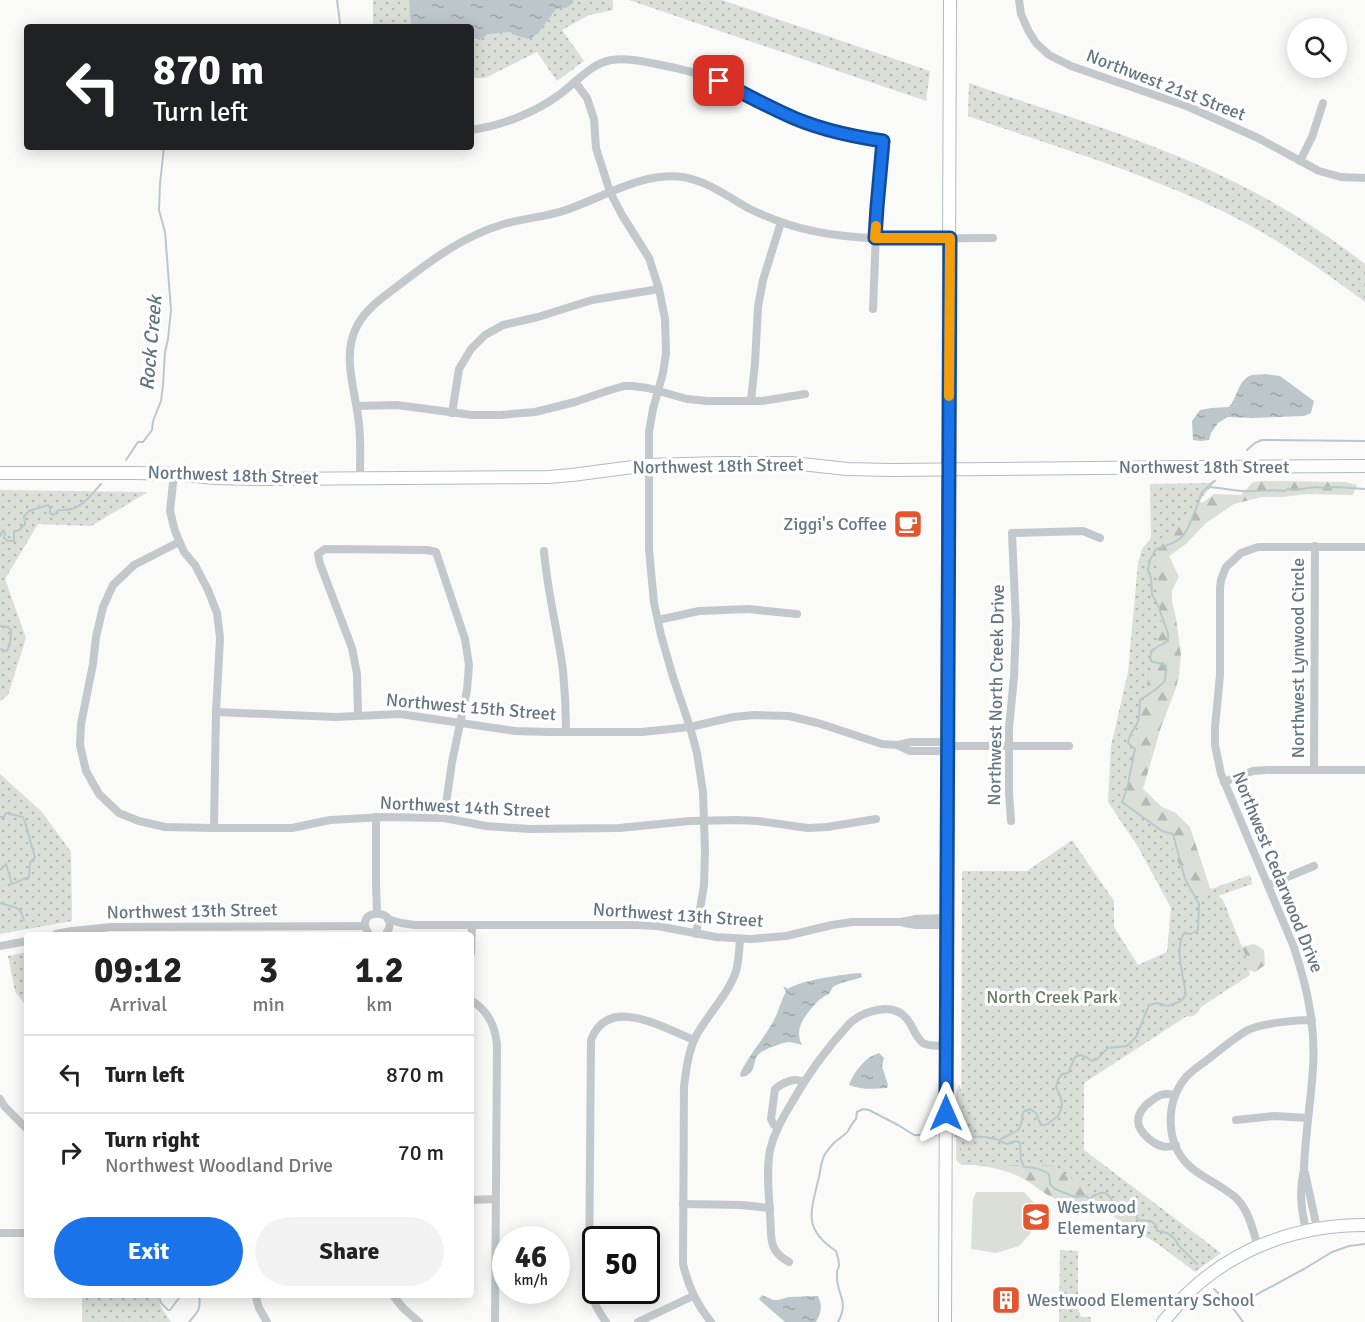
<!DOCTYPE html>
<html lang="en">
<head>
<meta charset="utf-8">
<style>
  body { margin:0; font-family:Signika,sans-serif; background:#f2f2f2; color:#222; height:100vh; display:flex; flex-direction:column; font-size:22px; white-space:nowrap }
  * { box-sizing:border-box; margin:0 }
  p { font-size:20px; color:#767676 }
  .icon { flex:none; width:33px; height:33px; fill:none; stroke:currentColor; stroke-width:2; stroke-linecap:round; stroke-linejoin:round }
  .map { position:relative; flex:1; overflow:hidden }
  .panel { position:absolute; left:24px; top:932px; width:450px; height:366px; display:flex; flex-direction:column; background:#fff; border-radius:6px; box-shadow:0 3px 15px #0003 }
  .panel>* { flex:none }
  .hud { position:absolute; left:24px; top:24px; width:450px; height:126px; border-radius:6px; box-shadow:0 3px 15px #0003; background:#202124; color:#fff; overflow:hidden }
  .fabs { position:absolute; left:1287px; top:18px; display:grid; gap:12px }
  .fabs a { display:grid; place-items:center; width:60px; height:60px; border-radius:50%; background:#fff; box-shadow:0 3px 15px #0003; font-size:30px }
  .speed { position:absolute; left:492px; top:1226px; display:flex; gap:12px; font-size:30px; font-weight:700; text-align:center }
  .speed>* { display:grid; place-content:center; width:78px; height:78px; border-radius:50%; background:#fff; box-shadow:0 3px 15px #0003; line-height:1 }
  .speed small { font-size:15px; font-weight:400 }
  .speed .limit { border:3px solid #111; border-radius:9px; background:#fff; color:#111 }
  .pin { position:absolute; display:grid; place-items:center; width:51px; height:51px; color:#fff; margin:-26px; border-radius:12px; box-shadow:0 3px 9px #0006 }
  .me { position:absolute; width:66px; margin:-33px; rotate:0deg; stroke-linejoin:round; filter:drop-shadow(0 0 4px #0008) }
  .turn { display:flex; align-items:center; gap:21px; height:126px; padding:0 30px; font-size:27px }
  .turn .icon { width:78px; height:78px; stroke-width:2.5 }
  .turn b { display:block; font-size:42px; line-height:51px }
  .eta { display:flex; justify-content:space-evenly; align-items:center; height:102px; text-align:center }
  .eta b { font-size:36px; font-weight:700; line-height:42px }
  .cta { display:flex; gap:12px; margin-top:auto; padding:12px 30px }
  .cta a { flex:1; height:69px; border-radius:36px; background:#1a73e8; color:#fff; font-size:24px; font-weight:700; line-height:69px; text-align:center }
  .cta a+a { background:#f2f2f2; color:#222 }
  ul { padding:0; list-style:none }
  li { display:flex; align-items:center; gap:18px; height:78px; padding:0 30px; border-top:2px solid #e0e0e0 }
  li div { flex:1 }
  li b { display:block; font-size:22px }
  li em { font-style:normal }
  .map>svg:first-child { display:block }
  .forest { fill:url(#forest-firs) }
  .park { fill:url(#park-dots) }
  .pitch { fill:#dadfd7 }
  .water { fill:url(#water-ripples) }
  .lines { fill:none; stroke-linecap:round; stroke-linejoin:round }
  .stream { stroke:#bbc7cb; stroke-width:2 }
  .secondary-casing { stroke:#b3babf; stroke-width:14 }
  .street { stroke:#c3c8cc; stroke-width:8 }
  .secondary { stroke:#fff; stroke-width:12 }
  .route-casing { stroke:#114b97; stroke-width:15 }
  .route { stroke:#1a73e8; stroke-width:10 }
  .slow { stroke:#f59e0b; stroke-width:10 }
  .labels { text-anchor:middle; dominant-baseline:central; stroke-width:6; stroke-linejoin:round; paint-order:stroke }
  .street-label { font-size:18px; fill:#657683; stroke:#fff }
  .poi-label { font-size:18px; fill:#657683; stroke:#fff; text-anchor:start }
  .park-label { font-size:18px; fill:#687a64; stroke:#fff }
  .water-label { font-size:20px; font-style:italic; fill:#60757c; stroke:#fff }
</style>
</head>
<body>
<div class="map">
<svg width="1365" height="1322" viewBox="0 0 1365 1322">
  <defs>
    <pattern id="forest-firs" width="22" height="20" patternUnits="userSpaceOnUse" patternTransform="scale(1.5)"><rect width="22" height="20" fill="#dadfd7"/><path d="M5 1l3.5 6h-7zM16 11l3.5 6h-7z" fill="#b4b9b4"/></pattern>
    <pattern id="park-dots" width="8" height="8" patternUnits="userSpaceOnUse" patternTransform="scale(1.5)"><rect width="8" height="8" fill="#dadfd7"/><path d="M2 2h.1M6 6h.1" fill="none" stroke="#b4b9b4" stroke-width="1.8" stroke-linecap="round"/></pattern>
    <pattern id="water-ripples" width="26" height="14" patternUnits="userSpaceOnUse" patternTransform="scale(1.5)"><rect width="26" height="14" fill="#bbc7cb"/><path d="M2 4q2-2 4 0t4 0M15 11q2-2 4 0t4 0" fill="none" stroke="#9ca6aa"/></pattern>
  </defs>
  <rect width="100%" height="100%" fill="#fafaf8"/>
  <path class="forest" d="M 1263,481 L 1345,482 L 1357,485 L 1353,495 L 1307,494 L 1283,497 L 1262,497 L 1234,504 L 1206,523 L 1186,544 L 1169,556 L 1179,577 L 1172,590 L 1172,602 L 1176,618 L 1181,655 L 1179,675 L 1176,688 L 1161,727 L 1143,789 L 1162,807 L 1176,813 L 1190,827 L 1210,888 L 1223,900 L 1242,947 L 1254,944 L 1264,950 L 1265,965 L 1255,972 L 1242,968 L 1202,1002 C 1200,1013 1195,1018 1184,1016 L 1089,1072 L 1062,1126 L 1161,1246 L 1098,1207 C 1086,1203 1072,1205 1061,1201 C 1047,1197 1036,1186 1024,1179 C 1003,1168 983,1165 960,1164 L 956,1160 L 956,1130 L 955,1121 L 956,1093 L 959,1084 L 964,1099 L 1141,1008 L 1184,917 L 1118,803 L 1146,558 L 1193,503 L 1204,502 L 1214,494 L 1241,495 L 1253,482 Z"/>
  <g class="park">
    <polygon points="373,0 613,0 613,10 589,15 562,30 584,61 557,81 537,52 485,78 471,78 471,27 373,27"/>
    <polygon points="629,0 722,0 930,71 926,101"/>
    <path d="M 969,83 C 1063,116 1162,143 1250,190 C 1291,211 1329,236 1365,264 L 1365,302 C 1324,271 1282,242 1236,218 C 1150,174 1058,148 968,116 Z"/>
    <polygon points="1214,483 1156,552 1161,621 1122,801 1169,840 1192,896 1250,875 1252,884 1218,896 1245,954 1250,975 1084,1083 1084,1150 1221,1253 1195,1272 1053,1165 961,1165 962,871 1027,871 1072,840 1114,901 1114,927 1138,965 1167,952 1171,908 1138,847 1108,802 1111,746 1128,672 1138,563 1142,549 1151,538 1150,484"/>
    <polygon points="0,490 148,492 91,526 38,524 5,579 26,638 8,695 0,701"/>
    <polygon points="0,774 42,812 71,852 72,921 0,934"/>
    <polygon points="27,952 27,1008 15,991 8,956"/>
    <polygon points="1060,1250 1078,1251 1078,1308 1081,1317 1091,1317 1091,1322 1059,1322"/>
    <polygon points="82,1295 157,1295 161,1307 171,1322 82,1322"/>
  </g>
  <polygon class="pitch" points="976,1192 1024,1192 1036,1205 1035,1218 1030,1234 1019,1246 996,1253 971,1249 973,1199"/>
  <g class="water">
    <polygon points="409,0 573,0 573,3 566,8 556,9 539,32 530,39 520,37 510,32 488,34 480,40 471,37 471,27 411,27"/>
    <path d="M 1265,374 L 1280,376 L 1314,401 L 1311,413 L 1304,416 L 1252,418 L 1228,417 L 1218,423 L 1211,433 L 1209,440 L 1201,441 L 1193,440 L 1192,421 L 1200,410 L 1211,408 L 1229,407 C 1237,398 1238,382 1249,376 C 1253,374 1261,375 1265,374 Z"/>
    <path d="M 861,973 L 862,977 C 853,981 842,981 833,987 L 829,994 C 820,998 817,1002 810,1010 C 801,1021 795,1032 802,1045 C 798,1044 792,1042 788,1042 C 781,1043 761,1050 757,1056 C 752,1066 756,1074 741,1077 L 740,1074 C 749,1054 765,1038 775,1018 C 779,1010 781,1000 786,992 L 783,986 L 788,989 C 801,980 845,974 861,973 Z"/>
    <path d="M 879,1053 L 884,1058 L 882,1066 L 888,1085 L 887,1088 C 873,1089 862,1090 849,1085 C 854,1072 865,1057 879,1053 Z"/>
    <path d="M 762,1295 L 773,1300 L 778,1300 L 789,1297 L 818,1296 C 823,1306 821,1313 816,1322 L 785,1322 L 761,1301 L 759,1299 Z"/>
  </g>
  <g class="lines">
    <g class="stream">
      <polyline points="337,0 340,23 339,27"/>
      <polyline points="1247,450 1255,443 1262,440 1365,441"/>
      <polyline points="126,460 138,442 143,442 152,430 153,421 161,401 163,385 165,352 168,339 171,310 165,232 159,210 160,184 164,147"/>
      <path d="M 1209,487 C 1220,488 1231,490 1242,491 C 1256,492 1270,489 1285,491 L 1288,489 L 1294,490 L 1316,487 L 1323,488 L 1336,487 L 1365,489"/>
      <path d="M 0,536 L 3,530 L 5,533 L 4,538 L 8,541 L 14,541 L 14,532 L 19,530 L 25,524 L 24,516 L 29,511 L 48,505 L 50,508 L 50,513 L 54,515 L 58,510 C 80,512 88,498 101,484"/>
      <path d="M 0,626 L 8,627 L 11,630 C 11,637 11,644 7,651 L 0,649"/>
      <path d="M 0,817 L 4,817 L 6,813 L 23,817 C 27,826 31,846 35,857 L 30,863 L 29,877 C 23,878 19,882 12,884 L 6,864 L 0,870"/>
      <path d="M 0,903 C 14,908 21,905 24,921"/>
      <path d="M 955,1136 L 985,1137 L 1000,1140 L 1002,1142 L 1007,1144 L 1016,1141 L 1020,1143 L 1021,1160 L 1024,1167 C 1034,1167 1041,1169 1049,1174 L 1050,1184 L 1055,1189 L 1075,1197 L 1086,1196 L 1089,1199 C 1092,1197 1094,1195 1098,1194 C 1108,1189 1113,1201 1115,1209 L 1121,1210 L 1130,1207 L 1134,1209 L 1138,1220 L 1151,1221 L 1156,1225 L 1157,1231 C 1166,1231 1175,1236 1178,1245 L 1197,1264"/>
      <path d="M 1000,1140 C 1006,1134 1017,1134 1020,1127 C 1022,1123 1022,1117 1023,1112 L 1030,1109 L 1036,1113 L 1041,1125 L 1046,1125 L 1058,1116 L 1062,1107 L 1061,1098 L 1056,1087 L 1058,1080 L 1062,1074 L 1068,1073 L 1075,1057 L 1080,1055 L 1086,1057 L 1092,1061 L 1097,1059 L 1108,1048 L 1127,1046 L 1136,1037 L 1149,1005 L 1157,1003 L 1168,1006 L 1181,1001 L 1186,995 C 1184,977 1174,950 1184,933 L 1191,934 L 1198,930 L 1199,904 L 1185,879 L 1173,834 L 1162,831 L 1122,802 L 1127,789 L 1135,749 L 1128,743 C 1129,732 1136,729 1138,721 C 1140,715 1139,707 1140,700 L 1155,690 L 1165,681 L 1166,666 L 1164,664 L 1152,662 L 1150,658 L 1152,650 L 1168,641 L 1168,634 L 1158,605 L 1152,595 L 1151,578 L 1148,570 L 1150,560 L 1156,549 C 1179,542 1185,539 1193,516 C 1196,508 1200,501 1201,493 C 1207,490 1209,483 1215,481"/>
      <path d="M 1214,1289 C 1225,1299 1235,1309 1243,1322"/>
      <polyline points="158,1294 161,1303 168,1310 170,1310 182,1294"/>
      <polyline points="1232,1307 1239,1301 1245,1301 1252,1297 1304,1269 1332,1252 1349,1246 1365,1244"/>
      <path d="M 189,1322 C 199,1311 201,1309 199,1294"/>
      <path d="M 838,1322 C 850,1300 836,1295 837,1275 C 837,1266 838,1273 839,1265 C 839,1260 837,1255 836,1251 C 804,1230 810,1214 818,1181 C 821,1171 820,1163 825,1154 C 828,1150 831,1146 834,1143 C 838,1139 844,1136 848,1131 C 851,1126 852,1123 856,1119 L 857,1112 L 863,1109 L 869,1110 L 898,1125 L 914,1135 L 936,1135"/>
    </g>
    <g class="secondary-casing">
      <g id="secondary">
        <polyline points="0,473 135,473 174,474 215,478 261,479 548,477 572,475 648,465 721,463 792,463 847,469 891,470 1195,467 1365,466"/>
        <polyline points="945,1322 950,0"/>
        <path d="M 1163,1322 C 1171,1313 1179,1303 1187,1294 C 1236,1247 1298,1225 1365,1225"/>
      </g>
    </g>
    <g class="street">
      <polyline points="1019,0 1021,14 1028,30 1036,43 1049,55 1071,66 1189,107 1258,138 1319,171 1341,177 1365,178"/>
      <polyline points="575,82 587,98 594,119 596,148 610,192 622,215 649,258 659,289 665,319 666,353 663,373 653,409 649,432 649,549 654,603 661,635 673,677 690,727 697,753 703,792 705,851 704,885 696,934"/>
      <path d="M 471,130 C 501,126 534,113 559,95 C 576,83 590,64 611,60 C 627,58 641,61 656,64 C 677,68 698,73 718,80 C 742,89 763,105 787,115 C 818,129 850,136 883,141 L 877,207 L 873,309"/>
      <polyline points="1300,161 1312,137 1323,103"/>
      <polyline points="751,401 755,363 758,307 763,280 781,222"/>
      <polyline points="358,406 397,405 472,415 500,415 535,412 575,402 607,391 624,386 633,386 648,388 687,399 708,401 762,401 805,394"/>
      <polyline points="452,413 459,369 471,349 485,335 503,325 538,317 592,300 659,289"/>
      <polyline points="174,474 170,511 175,531 184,552 195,565 208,590 217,613 220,638 216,712 214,828"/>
      <path d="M 360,478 C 360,460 361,442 359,424 C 356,392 341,356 357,326 C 367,307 386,295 403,282 C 434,258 466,235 504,224 C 524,218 547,217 566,210 C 604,197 641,172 683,177 C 707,181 727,196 748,208 C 758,213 770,218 781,222 C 848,246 923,237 993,238"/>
      <polyline points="179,542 134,565 113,585 103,607 96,637 93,664 81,724 80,745 86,771 99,794 119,813 139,821 165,827 214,828 292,828 330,820 384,817 444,818 486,826 529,829 619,828 690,821 737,820 758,821 808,828 827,827 876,819"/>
      <path d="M 544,551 C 547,591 558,631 563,671 C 565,691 566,711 566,732"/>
      <polyline points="658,620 699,611 748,609 797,614"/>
      <polyline points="216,712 335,717 400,714 515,731 549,732 642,732 690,727 733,717 754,715 789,716 818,723 882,744 897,745 910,751 948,751"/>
      <polyline points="358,715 357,674 352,648 320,564 318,554 325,549 427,550 436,552 465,639 469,665 467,690 452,762 444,818"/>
      <polyline points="898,745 911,742 948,742"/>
      <polyline points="948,746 1069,746"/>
      <polyline points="1314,770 1315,546"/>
      <polyline points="1224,782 1253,771 1266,770 1365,770"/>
      <polyline points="376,817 376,884 377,913"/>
      <polyline points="1011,821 1009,793 1009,728 1014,677 1016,624 1012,533 1083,531 1100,538"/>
      <polyline points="1268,885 1314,866"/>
      <polyline points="388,919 401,923 415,925 636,925 657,926 716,937 751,939 786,936 832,925 852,922 901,922 916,919 947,918"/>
      <polyline points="904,923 916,925 947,925"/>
      <polyline points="56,934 72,931 111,927 365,926"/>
      <path d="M 369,934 C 350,907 404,907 386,934"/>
      <polyline points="0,946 27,941"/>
      <polyline points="471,953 472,926"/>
      <path d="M 471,1000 C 488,1011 495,1025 497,1045 L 495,1322"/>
      <path d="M 1175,1095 C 1170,1094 1166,1093 1161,1095 C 1155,1097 1150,1102 1145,1106 C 1132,1120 1139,1132 1153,1142 C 1161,1147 1166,1148 1176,1145"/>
      <polyline points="0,1099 5,1107 27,1129"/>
      <polyline points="1236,1120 1274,1116 1308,1118"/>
      <path d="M 778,1127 L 774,1125 L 771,1119 L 775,1089 C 782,1083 795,1077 803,1082"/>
      <polyline points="1305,1173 1317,1228"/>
      <polyline points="471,1200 495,1199"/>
      <polyline points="683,1204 741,1205 770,1208"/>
      <path d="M 1306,1230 C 1301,1208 1299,1192 1304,1169 C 1305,1135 1311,1102 1313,1068 C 1316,1026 1307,985 1293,945 L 1221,774 L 1215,745 L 1215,727 L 1220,675 L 1220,588 L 1221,580 L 1226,567 L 1241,553 L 1258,547 L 1365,547"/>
      <polyline points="0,1233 27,1233"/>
      <path d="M 1258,1246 C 1253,1231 1249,1212 1238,1200 C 1228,1189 1205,1179 1193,1169 C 1165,1147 1164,1104 1186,1077 C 1191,1072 1197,1067 1203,1063 C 1218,1052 1232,1039 1248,1030 C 1263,1023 1295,1020 1312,1020"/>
      <path d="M 789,1262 C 767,1250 772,1237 770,1215 C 769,1194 766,1171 770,1150 C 774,1133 782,1119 791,1104 C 807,1075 827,1048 850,1023 C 864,1011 893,1001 907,1019 C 913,1026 915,1037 923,1043 C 929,1047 939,1045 947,1046"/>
      <polyline points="255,1294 259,1308 267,1322"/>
      <polyline points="392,1294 403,1308 419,1322"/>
      <path d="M 606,1322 C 596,1308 590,1296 589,1278 L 591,1040 C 608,994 664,1028 694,1040"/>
      <polyline points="638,1322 693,1296"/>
      <path d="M 711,1322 C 696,1304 688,1286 683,1264 L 684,1087 C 686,1071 688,1053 695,1038 C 706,1016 729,994 736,971 C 739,961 739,950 740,939"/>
    </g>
    <use href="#secondary" class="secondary"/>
  </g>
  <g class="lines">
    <g class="route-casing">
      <path id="route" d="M 719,81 C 741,92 763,104 785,114 C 816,129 849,136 883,141 L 877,207 L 875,238 L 950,238 L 946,1113"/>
    </g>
    <use href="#route" class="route"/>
    <polyline class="slow" points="876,226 875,238 950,238 949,396"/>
  </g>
  <defs>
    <g id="cafe-square" transform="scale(1.5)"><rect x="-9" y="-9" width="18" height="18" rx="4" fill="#e4572e" stroke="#fff"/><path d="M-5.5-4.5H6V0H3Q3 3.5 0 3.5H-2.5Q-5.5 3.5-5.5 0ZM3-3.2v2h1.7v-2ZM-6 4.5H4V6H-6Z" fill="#fff"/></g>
    <g id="school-square" transform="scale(1.5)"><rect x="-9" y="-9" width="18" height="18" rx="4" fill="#e4572e" stroke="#fff"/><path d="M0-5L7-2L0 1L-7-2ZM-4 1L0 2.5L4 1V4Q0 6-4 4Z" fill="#fff"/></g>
    <g id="building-square" transform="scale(1.5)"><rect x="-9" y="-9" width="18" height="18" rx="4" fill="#e4572e" stroke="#fff"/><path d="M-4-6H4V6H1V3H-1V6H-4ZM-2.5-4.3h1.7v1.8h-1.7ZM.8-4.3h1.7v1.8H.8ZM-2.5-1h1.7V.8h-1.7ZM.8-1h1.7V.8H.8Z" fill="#fff"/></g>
  </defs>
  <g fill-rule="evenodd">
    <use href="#cafe-square" x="908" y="524"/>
    <use href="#school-square" x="1036" y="1217"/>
    <use href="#building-square" x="1006" y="1300"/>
  </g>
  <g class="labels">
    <g class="street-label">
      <text transform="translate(1166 85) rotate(21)">Northwest 21st Street</text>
      <text transform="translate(718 466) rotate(-1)">Northwest 18th Street</text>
      <text x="1204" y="467">Northwest 18th Street</text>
      <text transform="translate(233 475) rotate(2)">Northwest 18th Street</text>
      <text transform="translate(1298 658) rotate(-90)">Northwest Lynwood Circle</text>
      <text transform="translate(996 695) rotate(-89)">Northwest North Creek Drive</text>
      <text transform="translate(471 707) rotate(5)">Northwest 15th Street</text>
      <text transform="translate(465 807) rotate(3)">Northwest 14th Street</text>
      <text transform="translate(1278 872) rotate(68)">Northwest Cedarwood Drive</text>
      <text transform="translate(192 911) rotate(-1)">Northwest 13th Street</text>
      <text transform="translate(678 915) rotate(4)">Northwest 13th Street</text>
    </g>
    <g class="poi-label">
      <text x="887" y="524" text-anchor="end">Ziggi's Coffee</text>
      <text x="1057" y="1207">Westwood<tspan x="1057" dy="21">Elementary</tspan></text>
      <text x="1027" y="1300">Westwood Elementary School</text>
    </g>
    <g class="park-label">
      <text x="1052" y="997">North Creek Park</text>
    </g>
    <g class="water-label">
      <text transform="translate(151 343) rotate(-85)">Rock Creek</text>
    </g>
  </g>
</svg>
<div class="fabs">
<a><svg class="icon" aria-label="search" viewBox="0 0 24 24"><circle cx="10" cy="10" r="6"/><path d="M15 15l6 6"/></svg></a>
</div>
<div class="speed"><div>46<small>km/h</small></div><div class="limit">50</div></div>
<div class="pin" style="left:719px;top:81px;background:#d93025"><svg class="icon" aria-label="arrive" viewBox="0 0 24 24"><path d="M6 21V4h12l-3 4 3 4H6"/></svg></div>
<svg class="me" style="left:946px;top:1113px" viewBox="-20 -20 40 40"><path d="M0-17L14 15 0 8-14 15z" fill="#1a73e8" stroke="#fff" stroke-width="4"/></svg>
<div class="hud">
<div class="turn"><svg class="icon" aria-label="left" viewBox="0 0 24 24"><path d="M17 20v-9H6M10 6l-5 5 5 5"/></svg><div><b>870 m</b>Turn left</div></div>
</div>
<section class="panel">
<div class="eta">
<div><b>09:12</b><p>Arrival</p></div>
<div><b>3</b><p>min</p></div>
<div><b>1.2</b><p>km</p></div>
</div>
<ul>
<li><svg class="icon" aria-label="left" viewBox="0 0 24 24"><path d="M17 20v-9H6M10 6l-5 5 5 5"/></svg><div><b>Turn left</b></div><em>870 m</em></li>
<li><svg class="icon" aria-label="right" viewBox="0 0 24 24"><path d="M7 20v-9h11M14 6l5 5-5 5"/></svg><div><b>Turn right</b><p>Northwest Woodland Drive</p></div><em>70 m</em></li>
</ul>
<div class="cta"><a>Exit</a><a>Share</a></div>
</section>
</div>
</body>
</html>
